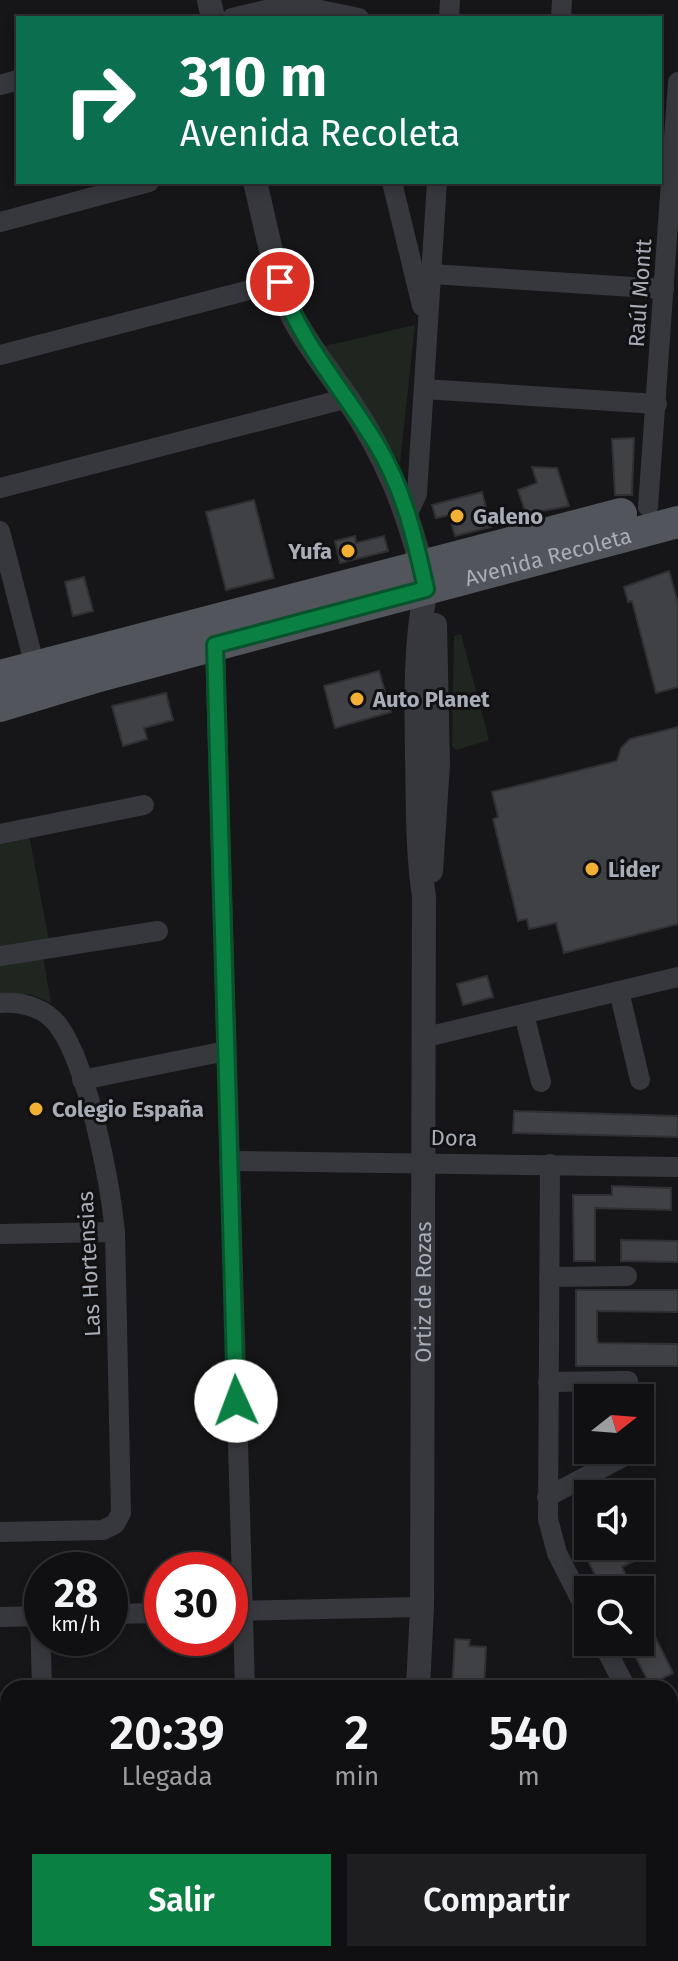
<!DOCTYPE html>
<html lang="es">
<head>
<meta charset="utf-8">
<style>
  body { margin:0; font-family:"Fira Sans",sans-serif; background:#1e1e20; color:#f1f3f6; height:100vh; display:flex; flex-direction:column; font-size:30px; white-space:nowrap }
  * { box-sizing:border-box; margin:0 }
  p { font-size:26px; color:#9c9d9f }
  .icon { flex:none; width:44px; height:44px; fill:none; stroke:currentColor; stroke-width:2; stroke-linecap:round; stroke-linejoin:round }
  .map { position:relative; flex:1; overflow:hidden }
  .sheet { position:absolute; left:0px; top:1680px; width:678px; height:282px; display:flex; flex-direction:column; background:#101012; border-radius:24px 24px 0 0; box-shadow:0 4px 12px #0003,0 0 0 2px #303032 }
  .sheet>* { flex:none }
  .top-card { position:absolute; left:16px; top:16px; width:646px; height:168px; border-radius:0px; box-shadow:0 4px 12px #0003,0 0 0 2px #303032; background:#0b6e4f; color:#fff; overflow:hidden }
  .needle { width:52px; rotate:73deg }
  .controls { position:absolute; left:574px; top:1384px; display:grid; gap:16px }
  .controls a { display:grid; place-items:center; width:80px; height:80px; border-radius:0px; background:#101012; box-shadow:0 4px 12px #0003,0 0 0 2px #303032; font-size:40px }
  .speed { position:absolute; left:24px; top:1552px; display:flex; gap:16px; font-size:40px; font-weight:700; text-align:center }
  .speed>* { display:grid; place-content:center; width:104px; height:104px; border-radius:50%; background:#101012; box-shadow:0 4px 12px #0003,0 0 0 2px #303032; line-height:1 }
  .speed small { font-size:20px; font-weight:400 }
  .speed .limit { border:12px solid #d22; background:#fff; color:#111 }
  .pin { position:absolute; display:grid; place-items:center; width:68px; height:68px; color:#fff; margin:-34px; border:4px solid #fff; border-radius:50%; box-shadow:0 2px 8px #0007 }
  .me { position:absolute; width:88px; margin:-44px; rotate:358deg; stroke-linejoin:round; filter:drop-shadow(0 0 6px #0008) }
  .turn { display:flex; align-items:center; gap:28px; height:168px; padding:0 32px; font-size:36px }
  .turn .icon { width:104px; height:104px; stroke-width:2.5 }
  .turn b { display:block; font-size:56px; line-height:68px }
  .eta { display:flex; justify-content:space-evenly; align-items:center; height:136px; text-align:center }
  .eta b { font-size:48px; font-weight:600; line-height:56px }
  .button { display:flex; gap:16px; margin-top:auto; padding:16px 32px }
  .button a { flex:1; height:92px; border-radius:0px; background:#0b8043; color:#fff; font-size:32px; font-weight:600; line-height:92px; text-align:center }
  .button a+a { background:#1e1e20; color:#f1f3f6 }
  .map>svg:first-child { display:block }
  .green { fill:#1e261f }
  .building { fill:#404145; stroke:#303034; stroke-width:2 }
  .lines { fill:none; stroke-linecap:round; stroke-linejoin:round }
  .minor { stroke:#37383d; stroke-width:20 }
  .tertiary { stroke:#37383d; stroke-width:24 }
  .primary { stroke:#53555c; stroke-width:32 }
  .route-casing { stroke:#07532c; stroke-width:20 }
  .route { stroke:#0b8043; stroke-width:14 }
  .poi-dot { fill:#f2b134; stroke:#111113; stroke-width:3 }
  .labels { text-anchor:middle; dominant-baseline:central; stroke-width:6; stroke-linejoin:round; paint-order:stroke }
  .street-label { font-size:22px; fill:#a8adb8; stroke:#111113 }
  .poi-label { font-size:22px; font-weight:bold; fill:#a8adb8; stroke:#111113; text-anchor:start }
</style>
</head>
<body>
<div class="map">
<svg width="678" height="1961" viewBox="0 0 678 1961">
  <rect width="100%" height="100%" fill="#161618"/>
  <g class="green">
    <polygon points="415,325 400,463 325,346"/>
    <polygon points="461,634 489,740 456,750 452,746 454,636"/>
    <polygon points="29,835 49,941 0,950 0,840"/>
    <polygon points="43,956 51,1003 30,994 0,999 0,963"/>
  </g>
  <g class="building">
    <polygon points="634,438 632,495 615,495 612,439"/>
    <polygon points="532,467 557,468 569,506 526,514 518,490 537,483"/>
    <polygon points="482,492 491,527 455,536 449,515 436,518 432,505"/>
    <polygon points="254,500 274,578 226,590 206,512"/>
    <polygon points="355,536 356,543 384,536 388,551 340,563 335,541"/>
    <polygon points="669,571 678,603 678,687 656,693 632,601 628,602 624,587"/>
    <polygon points="84,577 93,611 73,616 65,582"/>
    <polygon points="379,671 391,712 335,728 324,686"/>
    <polygon points="166,693 173,720 144,728 147,739 123,746 112,706"/>
    <polygon points="678,727 678,924 564,953 556,923 529,929 527,919 518,921 493,819 498,817 492,792 617,761 621,748 630,739"/>
    <polygon points="487,976 493,997 463,1005 457,984"/>
    <polygon points="514,1111 678,1116 678,1137 513,1133"/>
    <polygon points="612,1186 671,1188 671,1210 595,1208 595,1261 574,1261 573,1195 612,1195"/>
    <polygon points="621,1240 678,1241 678,1262 621,1261"/>
    <polygon points="576,1290 678,1290 678,1312 597,1311 597,1336 598,1343 678,1344 678,1366 576,1366"/>
    <polygon points="573,1395 588,1396 588,1458 573,1458"/>
    <polygon points="619,1546 626,1546 634,1561 622,1567 633,1590 603,1590 588,1561"/>
    <polygon points="640,1606 673,1673 650,1685 628,1642 640,1642"/>
    <polygon points="455,1639 470,1640 469,1646 486,1647 484,1688 452,1688"/>
  </g>
  <g class="lines">
    <g class="minor">
      <polyline points="232,18 291,4 359,18"/>
      <polyline points="449,18 450,0"/>
      <polyline points="561,18 562,0"/>
      <polyline points="0,85 18,80"/>
      <polyline points="392,182 422,306"/>
      <polyline points="0,222 149,182"/>
      <polyline points="431,274 664,289"/>
      <polyline points="0,355 280,282"/>
      <polyline points="424,389 657,404"/>
      <polyline points="0,488 348,398"/>
      <polyline points="648,507 678,82"/>
      <polyline points="408,513 417,494 437,182"/>
      <polyline points="0,531 35,667"/>
      <polyline points="215,645 245,1688"/>
      <polyline points="0,834 144,805"/>
      <polyline points="0,956 158,931"/>
      <polyline points="619,991 640,1080"/>
      <path d="M 0,1003 C 22,1001 47,1008 60,1028 C 88,1068 110,1181 115,1232 L 121,1513 L 115,1524 L 103,1530 L 0,1532"/>
      <polyline points="524,1014 541,1082"/>
      <polyline points="422,1038 678,977"/>
      <polyline points="82,1080 226,1051"/>
      <polyline points="229,1161 678,1167"/>
      <polyline points="550,1164 548,1519 557,1553 588,1614"/>
      <polyline points="0,1234 115,1232"/>
      <polyline points="549,1277 627,1276"/>
      <polyline points="548,1382 628,1381"/>
      <polyline points="547,1497 623,1457"/>
      <polyline points="230,1611 422,1607"/>
      <polyline points="110,1614 162,1613"/>
      <polyline points="40,1616 42,1688"/>
      <polyline points="0,1617 42,1616"/>
      <polyline points="602,1642 626,1688"/>
      <polyline points="670,1776 678,1795"/>
      <polyline points="49,1954 49,1961"/>
      <polyline points="253,1954 253,1961"/>
      <polyline points="537,1954 584,1961"/>
    </g>
    <g class="tertiary">
      <polyline points="209,0 213,18"/>
      <path d="M 255,182 C 266,226 274,275 293,317 C 308,346 329,371 347,398 C 387,456 409,513 425,581"/>
      <polyline points="431,871 438,764 435,625"/>
      <path id="s1" d="M 418,1688 L 422,1607 L 424,897 C 417,850 418,803 417,755 C 416,700 415,643 426,589"/>
      <polyline points="404,1961 404,1954"/>
    </g>
    <g class="primary">
      <polyline points="0,676 621,514"/>
      <path id="s2" d="M 0,706 L 99,676 L 678,522"/>
    </g>
  </g>
  <g class="lines">
    <g class="route-casing">
      <path id="route" d="M 236,1401 L 215,645 L 426,589 C 415,538 404,490 377,445 C 344,390 300,343 280,282"/>
    </g>
    <use href="#route" class="route"/>
  </g>
  <g class="poi-dot">
    <circle cx="457" cy="516" r="8"/>
    <circle cx="348" cy="551" r="8"/>
    <circle cx="357" cy="699" r="8"/>
    <circle cx="592" cy="869" r="8"/>
    <circle cx="36" cy="1109" r="8"/>
  </g>
  <g class="labels">
    <g class="street-label">
      <text transform="translate(640 293) rotate(-86)">Raúl Montt</text>
      <text stroke="none"><textPath href="#s2" startOffset="568">Avenida Recoleta</textPath></text>
      <text transform="translate(454 1138) rotate(1)">Dora</text>
      <text transform="translate(89 1264) rotate(-93)">Las Hortensias</text>
      <text stroke="none"><textPath href="#s1" startOffset="396">Ortiz de Rozas</textPath></text>
    </g>
    <g class="poi-label">
      <text x="473" y="516">Galeno</text>
      <text x="332" y="551" text-anchor="end">Yufa</text>
      <text x="373" y="699">Auto Planet</text>
      <text x="608" y="869">Lider</text>
      <text x="52" y="1109">Colegio España</text>
    </g>
  </g>
</svg>
<div class="controls">
<a><svg class="needle" viewBox="-14 -14 28 28"><path d="M0-13l5 13h-10z" fill="#e53935"/><path d="M0 13l5-13h-10z" fill="#9c9d9f"/></svg></a>
<a><svg class="icon" aria-label="sound" viewBox="0 0 24 24"><path d="M4 9h4l5-4v14l-5-4H4zM17 9q2 3 0 6"/></svg></a>
<a><svg class="icon" aria-label="search" viewBox="0 0 24 24"><circle cx="10" cy="10" r="6"/><path d="M15 15l6 6"/></svg></a>
</div>
<div class="speed"><div>28<small>km/h</small></div><div class="limit">30</div></div>
<div class="pin" style="left:280px;top:282px;background:#d93025"><svg class="icon" aria-label="arrive" viewBox="0 0 24 24"><path d="M6 21V4h12l-3 4 3 4H6"/></svg></div>
<svg class="me" style="left:236px;top:1401px" viewBox="-20 -20 40 40"><circle r="19" fill="#fff"/><path d="M0-13L10 11 0 6-10 11z" fill="#0b8043"/></svg>
<div class="top-card">
<div class="turn"><svg class="icon" aria-label="right" viewBox="0 0 24 24"><path d="M7 20v-9h11M14 6l5 5-5 5"/></svg><div><b>310 m</b>Avenida Recoleta</div></div>
</div>
<section class="sheet">
<div class="eta">
<div><b>20:39</b><p>Llegada</p></div>
<div><b>2</b><p>min</p></div>
<div><b>540</b><p>m</p></div>
</div>
<div class="button"><a>Salir</a><a>Compartir</a></div>
</section>
</div>
</body>
</html>
